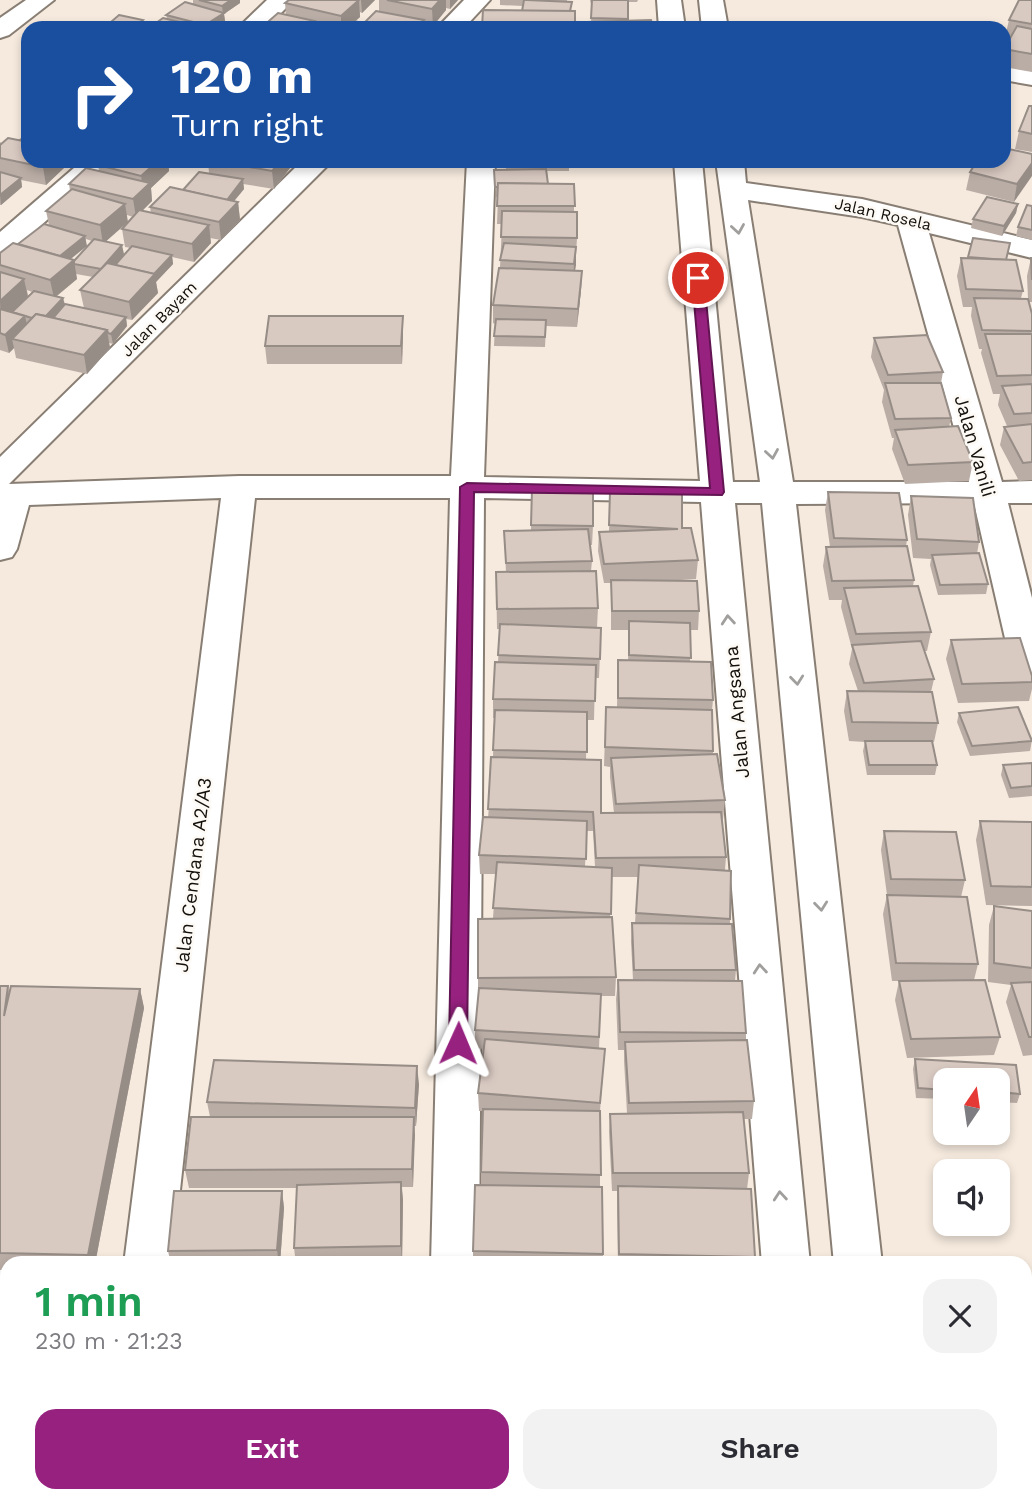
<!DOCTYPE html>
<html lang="en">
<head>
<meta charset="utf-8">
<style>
  body { margin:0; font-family:"Work Sans",sans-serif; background:#f2f2f3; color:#2b2b33; height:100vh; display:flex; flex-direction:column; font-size:26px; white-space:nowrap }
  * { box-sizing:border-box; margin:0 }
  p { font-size:23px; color:#7c7c81 }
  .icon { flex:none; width:38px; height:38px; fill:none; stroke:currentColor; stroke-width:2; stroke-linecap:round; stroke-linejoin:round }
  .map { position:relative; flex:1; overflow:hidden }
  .sheet { position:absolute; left:0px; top:1256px; width:1032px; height:247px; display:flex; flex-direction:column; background:#fff; border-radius:21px 21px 0 0; box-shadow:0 4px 10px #0003 }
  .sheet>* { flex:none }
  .top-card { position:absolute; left:21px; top:21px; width:990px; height:147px; border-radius:21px; box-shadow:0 4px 10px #0003; background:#1a4fa0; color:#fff; overflow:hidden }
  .needle { width:46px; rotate:13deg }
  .controls { position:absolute; left:933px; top:1068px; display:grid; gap:14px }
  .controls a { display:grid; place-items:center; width:77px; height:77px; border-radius:14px; background:#fff; box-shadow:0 4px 10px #0003; font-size:35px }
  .pin { position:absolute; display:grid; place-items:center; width:60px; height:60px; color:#fff; margin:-30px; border:4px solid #fff; border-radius:50%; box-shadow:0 2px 7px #0007 }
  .me { position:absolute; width:77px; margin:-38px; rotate:1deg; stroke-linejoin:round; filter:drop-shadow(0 0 5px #0008) }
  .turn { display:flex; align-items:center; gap:24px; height:147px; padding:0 35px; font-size:32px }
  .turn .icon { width:91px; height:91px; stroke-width:2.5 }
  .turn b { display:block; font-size:49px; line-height:60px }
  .round { display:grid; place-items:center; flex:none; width:74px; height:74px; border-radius:21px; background:#f2f2f3 }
  .overview { display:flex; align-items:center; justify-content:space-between; height:119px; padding:0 35px }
  h1 { font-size:42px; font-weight:600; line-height:52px; color:#1e9e55 }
  .action { display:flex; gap:14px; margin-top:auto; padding:14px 35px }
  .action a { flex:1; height:80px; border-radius:21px; background:#96217e; color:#fff; font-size:28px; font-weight:600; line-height:80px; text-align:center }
  .action a+a { background:#f2f2f3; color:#2b2b33 }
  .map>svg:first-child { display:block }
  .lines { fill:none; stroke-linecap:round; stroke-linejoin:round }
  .street-casing { stroke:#897e73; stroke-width:4 }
  .street { fill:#fff; fill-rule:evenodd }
  .wall { fill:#baada6; fill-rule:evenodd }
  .shaded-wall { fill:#978d87 }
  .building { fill:#d8c9c1; stroke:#978d87; stroke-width:2 }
  .oneway { stroke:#a19f9d }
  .route { fill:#96217e; stroke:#621552; stroke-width:2 }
  .labels { text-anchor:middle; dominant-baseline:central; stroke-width:5; stroke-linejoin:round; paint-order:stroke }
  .far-street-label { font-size:16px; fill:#130f0b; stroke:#fdf9f4 }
  .street-label { font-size:19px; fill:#130f0b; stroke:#fdf9f4 }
</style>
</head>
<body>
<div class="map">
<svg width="1032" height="1503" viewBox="0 0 1032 1503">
  <rect width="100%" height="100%" fill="#f6eade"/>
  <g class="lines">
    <g class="street-casing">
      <g id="street">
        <polygon points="26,0 54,0 9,35 0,38 0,18"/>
        <polygon points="267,0 294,0 266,28 238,28"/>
        <polygon points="464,0 490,0 464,28 437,28"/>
        <polygon points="657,0 681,0 685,28 659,28"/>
        <polygon points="699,0 723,0 728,28 702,28"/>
        <polygon points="1004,64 1032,69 1032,85 1004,80"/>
        <polygon points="82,161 113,161 10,253 0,256 0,232"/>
        <path d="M 302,161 L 332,161 L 9,484 L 239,476 L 451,476 L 467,161 L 495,161 L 484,477 L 700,481 L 674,161 L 702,161 L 733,482 L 760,482 L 716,161 L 744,161 L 746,183 L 862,199 L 1032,240 L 1032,258 L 929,233 L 1002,482 L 1032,481 L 1032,503 L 1008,503 L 1032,598 L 1032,686 L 1019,682 L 1013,673 L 974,503 L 796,504 L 882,1264 L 834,1264 L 762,503 L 735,503 L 810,1264 L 762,1264 L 701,502 L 484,498 L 479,1264 L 431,1264 L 450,498 L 255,498 L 172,1264 L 124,1264 L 221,498 L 29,505 L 17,549 L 12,557 L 0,560 L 0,457 ZM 748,200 L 862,217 L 898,225 L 969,482 L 793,482 Z"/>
        <polygon points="0,1263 8,1264 7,1307 0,1307"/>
        <rect x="1026" y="1346" width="6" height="46"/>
        <polygon points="304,1496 363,1496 366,1503 307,1503"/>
        <polygon points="852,1496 904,1496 905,1503 853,1503"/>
      </g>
    </g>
    <use href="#street" class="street"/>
  </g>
  <g class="wall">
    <polygon points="193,0 240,0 240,3 224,14 225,21 215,28 149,28 167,18 166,15 193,4"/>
    <polygon points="289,0 375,0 362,13 360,12 360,17 355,21 364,23 379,12 379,0 458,0 450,9 446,8 446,10 433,26 424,24 317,27 286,15 285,3"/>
    <polygon points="500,0 567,0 567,2 572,11 575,28 482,28 483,10 522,11 523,6 500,5"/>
    <polygon points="590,0 638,0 637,2 628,2 627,21 654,28 588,28 588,22 591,22 592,4 591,4"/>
    <polygon points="1032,0 1032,72 1004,67 1004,49 1010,38 1005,37 1009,20"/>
    <polygon points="1032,106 1032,152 1015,149 1019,131"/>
    <polygon points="0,142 28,161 69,161 65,164 65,167 46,185 21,180 22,187 1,205 0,205"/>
    <polygon points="1032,154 1014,202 966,190 970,172"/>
    <path d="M 102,161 L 187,161 L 183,165 L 168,162 L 169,171 L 151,188 L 152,201 L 142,211 L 151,213 L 150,207 L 183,190 L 209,173 L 208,161 L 291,161 L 290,163 L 290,168 L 274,189 L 243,184 L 244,189 L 234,201 L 238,202 L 240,220 L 221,240 L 210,238 L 211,243 L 194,262 L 172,257 L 173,264 L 156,282 L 158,293 L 132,320 L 126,319 L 127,326 L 113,344 L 109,343 L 110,348 L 87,374 L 16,358 L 14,348 L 9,353 L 0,350 L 0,253 L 18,244 L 49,225 L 46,211 L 70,191 L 69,184 L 99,171 L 98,165 ZM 127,215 L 133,217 L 122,229 L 125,247 L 131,248 L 114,265 L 124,254 L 105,241 ZM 86,239 L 92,241 L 74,261 L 70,259 ZM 76,274 L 93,277 L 80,290 L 84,308 L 65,304 L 63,298 L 57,296 L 77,279 ZM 27,290 L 32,292 L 28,296 Z"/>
    <polygon points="505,161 569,161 569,171 547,171 548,184 574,184 574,212 577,238 575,271 582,271 581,290 577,327 546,326 545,347 494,346 495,324 493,323 493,305 500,268 502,224 497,224 498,197 496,197 494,170 506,169"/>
    <polygon points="1018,204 1016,213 1002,236 971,228 973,219"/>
    <polygon points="1032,206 1032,240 1016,236 1018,227"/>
    <polygon points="973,238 1007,260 1023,291 1021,298 1028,299 1027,276 1031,258 1032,258 1032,302 1029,302 1032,314 1032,480 1019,481 1000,445 1004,427 1007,426 998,405 1000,394 993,394 981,353 982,349 979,349 971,316 972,307 963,307 957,276 961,258 968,258"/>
    <polygon points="403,335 402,364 267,364 265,346"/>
    <polygon points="874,338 943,372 941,383 951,418 949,427 973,462 969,481 905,484 892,449 894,438 892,438 882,402 884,390 871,357"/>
    <path d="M 532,489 L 593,526 L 592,545 L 590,545 L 592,561 L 591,571 L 598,608 L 597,627 L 601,628 L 599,678 L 595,678 L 594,720 L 587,720 L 586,760 L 601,813 L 614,813 L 610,777 L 610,767 L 604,766 L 606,707 L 617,707 L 618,660 L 628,660 L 629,630 L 611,630 L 611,583 L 604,583 L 598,551 L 599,532 L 609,532 L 610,492 L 682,528 L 698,560 L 696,579 L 665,581 L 699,611 L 698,630 L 690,630 L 690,662 L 713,700 L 712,710 L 713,754 L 725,800 L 723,819 L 722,820 L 726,857 L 725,870 L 730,919 L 730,924 L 736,970 L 735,981 L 746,1033 L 746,1040 L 754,1101 L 752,1119 L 743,1119 L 749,1173 L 747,1189 L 755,1257 L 754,1264 L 618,1264 L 617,1204 L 617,1191 L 612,1191 L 609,1132 L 610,1114 L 627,1113 L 624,1061 L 624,1050 L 618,1050 L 616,999 L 618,980 L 633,980 L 631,942 L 632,923 L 635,923 L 638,877 L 612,877 L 610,917 L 616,977 L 615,996 L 601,996 L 599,1049 L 605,1049 L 600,1111 L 600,1187 L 603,1254 L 603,1264 L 473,1264 L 473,1251 L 481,1185 L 483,1111 L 479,1111 L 478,1093 L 484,1049 L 475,1048 L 475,1030 L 478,995 L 478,919 L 493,918 L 496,874 L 480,874 L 479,855 L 488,818 L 493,757 L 494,718 L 493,718 L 493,699 L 498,662 L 500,629 L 497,629 L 496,572 L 506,572 L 504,531 L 531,530 ZM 587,831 L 593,831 L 595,867 L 585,866 Z"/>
    <polygon points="828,492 907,540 906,546 914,580 913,586 931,632 927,651 924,651 934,679 931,692 938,723 934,742 932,742 937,765 935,775 867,775 863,751 865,742 849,741 844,711 847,691 858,691 849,664 852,649 841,607 842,600 829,600 823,566 826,547 830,547 825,510"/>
    <polygon points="911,496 979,542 977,554 988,584 986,594 938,595 930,565 931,559 913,558 908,515"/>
    <polygon points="951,640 1032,676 1032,689 1029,701 958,703 946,659"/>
    <polygon points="959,713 1032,740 1030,751 970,756 957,722"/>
    <polygon points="1032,763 1032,796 1009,798 1001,775 1003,765"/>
    <polygon points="980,821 1032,822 1032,906 986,905 976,840"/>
    <polygon points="884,831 965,880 961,897 978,964 974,980 1000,1037 994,1055 907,1058 895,1000 899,981 892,981 883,914 887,895 881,850"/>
    <polygon points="994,906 1032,911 1032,1055 1023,1056 1006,1002 1011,985 988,982 989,925"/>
    <polygon points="0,986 8,986 9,991 140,989 144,1008 95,1264 7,1264 7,1270 0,1270"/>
    <polygon points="915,1059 1016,1065 1020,1094 1017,1103 998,1102 998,1080 945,1080 945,1099 916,1098 913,1069"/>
    <polygon points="419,1084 416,1126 414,1126 413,1187 402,1187 403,1200 402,1263 296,1264 294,1248 297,1188 189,1188 185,1170 210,1117 207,1102"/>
    <polygon points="282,1191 284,1208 280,1264 171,1264 168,1251"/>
  </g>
  <g class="shaded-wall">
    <polygon points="231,0 240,0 240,3 224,14 225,21 215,28 206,28 205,25 223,13 222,6"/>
    <polygon points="359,0 360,17 348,28 341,28 341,16"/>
    <polygon points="361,0 375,0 362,13"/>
    <polygon points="440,0 446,0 446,10 433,26 432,9"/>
    <polygon points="450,0 458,0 450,9"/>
    <polygon points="143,20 144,28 134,28"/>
    <polygon points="424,20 424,28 416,28"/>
    <polygon points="315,21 316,28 308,28"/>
    <polygon points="50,161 69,161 65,164 65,167 46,185 43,167"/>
    <polygon points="158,161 168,161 169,171 151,188 152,201 136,217 133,199 143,189 141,176"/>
    <polygon points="280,161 291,161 290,163 290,168 274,189 272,171"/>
    <polygon points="1032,163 1032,176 1014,202 1017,184"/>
    <polygon points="21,178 22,187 1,205 0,195"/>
    <polygon points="243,179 244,189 226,211 225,201"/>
    <polygon points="238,202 240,220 221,240 219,222"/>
    <polygon points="125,204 128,222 103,244 100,225"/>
    <polygon points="1018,204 1016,213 1002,236 1004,226"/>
    <polygon points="209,225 211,243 194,262 192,244"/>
    <polygon points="85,236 87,246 62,266 60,257"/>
    <polygon points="122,245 124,254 103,279 101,269"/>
    <polygon points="576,247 576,265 573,283 574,264"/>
    <polygon points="172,255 173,264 156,282 158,293 132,320 129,302"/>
    <polygon points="74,260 77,279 54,298 50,280"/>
    <polygon points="582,271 581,290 577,327 578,309"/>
    <polygon points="24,279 28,297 1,322 0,301"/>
    <polygon points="63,298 65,307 51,322 42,320"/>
    <polygon points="25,316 29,334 12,339 14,348 9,353 5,335"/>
    <polygon points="403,316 403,335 402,364 401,346"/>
    <polygon points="126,317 127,326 113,344 111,334"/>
    <polygon points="107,330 110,348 87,374 84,355"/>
    <polygon points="140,989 144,1008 95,1264 91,1264 88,1255"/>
    <polygon points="417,1066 419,1084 416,1126 415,1108"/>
    <polygon points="414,1117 415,1135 413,1187 412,1169"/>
    <polygon points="401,1182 403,1200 402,1263 401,1246"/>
    <polygon points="282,1191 284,1208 280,1264 279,1264 277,1250"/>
  </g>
  <g class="building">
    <polygon points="199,0 231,0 222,6"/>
    <polygon points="289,0 359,0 341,16 285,3"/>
    <polygon points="387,0 440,0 432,9"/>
    <polygon points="524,0 527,0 572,2 570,11 522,11"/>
    <polygon points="592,0 628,0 628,19 591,18"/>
    <polygon points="1019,0 1032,0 1032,24 1009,20"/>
    <polygon points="185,2 224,13 205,25 166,15"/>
    <polygon points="483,10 575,11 575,28 482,27"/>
    <polygon points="376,11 424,20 416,28 391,28 364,23"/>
    <polygon points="278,13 315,21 308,28 261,28"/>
    <polygon points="119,15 143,20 134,28 104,28"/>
    <polygon points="163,18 203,28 149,28"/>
    <polygon points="651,20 654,28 589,28 588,22"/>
    <polygon points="353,21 391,28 347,28"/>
    <polygon points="323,22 347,28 317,28"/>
    <polygon points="1017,26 1032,29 1032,54 1004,49"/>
    <polygon points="1029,106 1032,106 1032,134 1019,131"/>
    <polygon points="28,134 28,142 20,140"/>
    <polygon points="8,138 28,142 28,161 50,161 43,167 0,158 0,145"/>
    <polygon points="1004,148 1032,154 1032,163 1017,184 970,172 977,161 1004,161"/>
    <polygon points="102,161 158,161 141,176 98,165"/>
    <polygon points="215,161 280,161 272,171"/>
    <polygon points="86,168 150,183 133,199 69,184"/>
    <polygon points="546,169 548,184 498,183 498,187 495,187 494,170"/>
    <polygon points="0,172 21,178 0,195"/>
    <polygon points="199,172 243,179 227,200 183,190"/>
    <polygon points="498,183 574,184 575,206 497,206"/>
    <polygon points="170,187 238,202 219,222 150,207"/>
    <polygon points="72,189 125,204 100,225 46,211"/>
    <polygon points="987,197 1018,204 1004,226 973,219"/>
    <polygon points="1027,205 1032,206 1032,230 1018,227"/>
    <polygon points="139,210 209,225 192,244 122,229"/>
    <polygon points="502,211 577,212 577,238 501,237"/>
    <polygon points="44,224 85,236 60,256 18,244"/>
    <polygon points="973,238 1010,243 1006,260 968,257"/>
    <polygon points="94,239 122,245 101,269 74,264 74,261"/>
    <polygon points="13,243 74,260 50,280 0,265 0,253"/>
    <polygon points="504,243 576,247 574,264 500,260"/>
    <polygon points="132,246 172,255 154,274 115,265"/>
    <polygon points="961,258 1016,260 1023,291 966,289"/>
    <polygon points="1031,258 1032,258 1032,280"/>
    <polygon points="107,263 155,274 129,302 80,290"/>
    <polygon points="499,268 582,271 578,309 493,305"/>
    <polygon points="0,272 24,279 0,301"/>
    <polygon points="34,291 63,298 46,316 36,314 32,318 12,312"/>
    <polygon points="974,298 1028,299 1032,314 1032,331 982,330"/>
    <polygon points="65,304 126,317 111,334 108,333 107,330 53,318"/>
    <polygon points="0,309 25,316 5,335 0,333"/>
    <polygon points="36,314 107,330 84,355 12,339"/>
    <polygon points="269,316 403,316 401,346 265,346"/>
    <polygon points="496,319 546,320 545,337 494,336"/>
    <polygon points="985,334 1032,334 1032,375 997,376"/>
    <polygon points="927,335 943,372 888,375 874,338"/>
    <polygon points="885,383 941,383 951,418 895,419"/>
    <polygon points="1032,384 1032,413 1014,414 1002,386"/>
    <polygon points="1032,424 1032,462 1023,463 1004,427"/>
    <polygon points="958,426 973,462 908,465 895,430"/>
    <polygon points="532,489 593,490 593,526 531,525"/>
    <polygon points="610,492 682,494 682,528 691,528 698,560 604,564 599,532 678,529 609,525"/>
    <polygon points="828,492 899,493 907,540 834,538"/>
    <polygon points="911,496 973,498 979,542 917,539"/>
    <polygon points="588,529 592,561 506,563 504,531"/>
    <polygon points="907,546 914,580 832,581 826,547"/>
    <polygon points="979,553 988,584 940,585 932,555"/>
    <polygon points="596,571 598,608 497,609 496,572"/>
    <polygon points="611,580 697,581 699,611 612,611"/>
    <polygon points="918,586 931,632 856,634 844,588"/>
    <polygon points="629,621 690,623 691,658 629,655"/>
    <polygon points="500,624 601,628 600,659 498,655"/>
    <polygon points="1020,638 1032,676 1032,682 962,684 951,640"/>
    <polygon points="921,641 934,679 864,683 852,645"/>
    <polygon points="618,660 711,662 713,700 618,698"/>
    <polygon points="495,662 596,665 595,701 493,699"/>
    <polygon points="847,691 932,692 938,723 852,722"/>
    <polygon points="606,707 712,710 713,751 605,747"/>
    <polygon points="1018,707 1032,741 972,746 959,713"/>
    <polygon points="495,710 587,712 587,752 493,750"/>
    <polygon points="865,741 932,741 937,765 869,765"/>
    <polygon points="717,754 725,800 616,804 611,758"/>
    <polygon points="491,757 601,760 601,813 721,812 726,857 596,858 593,812 488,809"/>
    <polygon points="1032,763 1032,786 1011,788 1003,765"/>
    <polygon points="483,817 587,821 586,859 479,855"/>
    <polygon points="980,821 1032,822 1032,887 991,886"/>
    <polygon points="884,831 956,832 965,880 891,879"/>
    <polygon points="497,862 612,868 611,914 493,908"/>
    <polygon points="639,865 731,871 730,919 636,913"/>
    <polygon points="887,895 967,897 978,964 896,963"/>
    <polygon points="994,906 1032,911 1032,968 994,963"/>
    <polygon points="612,917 616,977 478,978 478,919"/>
    <polygon points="632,923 732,924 736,970 634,970"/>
    <polygon points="618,980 742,981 746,1033 620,1032"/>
    <polygon points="985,980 1000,1037 911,1039 899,981"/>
    <polygon points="1032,982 1032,1037 1029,1037 1011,983"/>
    <polygon points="0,986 8,986 4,1016 11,986 140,989 88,1255 0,1253"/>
    <polygon points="479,988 601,994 599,1037 475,1030"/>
    <polygon points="485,1039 605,1049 600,1103 478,1093"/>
    <polygon points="747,1040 754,1101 629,1103 625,1042"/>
    <polygon points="915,1059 1016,1065 1020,1094 998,1092 998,1080 945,1080 945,1090 918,1088"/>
    <polygon points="214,1060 417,1066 415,1108 207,1102"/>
    <polygon points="483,1109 600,1111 601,1175 481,1172"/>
    <polygon points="743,1112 749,1173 613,1173 610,1114"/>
    <polygon points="191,1117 414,1117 412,1169 185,1170"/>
    <polygon points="401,1182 401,1246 294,1248 297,1185"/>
    <polygon points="475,1185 602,1187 603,1254 473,1251"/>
    <polygon points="618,1186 751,1189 755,1257 619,1254"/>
    <polygon points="174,1191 282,1191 277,1250 168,1251"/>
  </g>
  <defs><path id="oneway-chevron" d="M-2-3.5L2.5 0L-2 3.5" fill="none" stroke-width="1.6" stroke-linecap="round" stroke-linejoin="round" transform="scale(1.75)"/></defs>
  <g class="oneway">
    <use href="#oneway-chevron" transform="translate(738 229) rotate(81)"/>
    <use href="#oneway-chevron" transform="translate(772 454) rotate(81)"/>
    <use href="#oneway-chevron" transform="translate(728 620) rotate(-95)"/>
    <use href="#oneway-chevron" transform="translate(797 680) rotate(84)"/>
    <use href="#oneway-chevron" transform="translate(821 906) rotate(84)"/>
    <use href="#oneway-chevron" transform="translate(760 969) rotate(-95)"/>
    <use href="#oneway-chevron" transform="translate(780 1196) rotate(-95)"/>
  </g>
  <polygon class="route" points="698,274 704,278 724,492 722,495 474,492 467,1043 464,1048 458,1051 452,1048 449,1043 460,487 467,483 710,488 692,278"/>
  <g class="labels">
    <g class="far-street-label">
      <text transform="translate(883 214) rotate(13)">Jalan Rosela</text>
      <text transform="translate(159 319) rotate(-45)">Jalan Bayam</text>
    </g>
    <g class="street-label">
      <text transform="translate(975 446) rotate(74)">Jalan Vanili</text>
      <text transform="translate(737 712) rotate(-95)">Jalan Angsana</text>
      <text transform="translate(193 875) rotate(-83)">Jalan Cendana A2/A3</text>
    </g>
  </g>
</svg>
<div class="controls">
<a><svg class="needle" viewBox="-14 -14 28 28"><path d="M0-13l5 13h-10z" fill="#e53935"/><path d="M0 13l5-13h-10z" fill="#7c7c81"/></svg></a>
<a><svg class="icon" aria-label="sound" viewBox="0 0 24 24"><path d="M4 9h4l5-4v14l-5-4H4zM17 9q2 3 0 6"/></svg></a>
</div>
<div class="pin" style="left:698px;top:278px;background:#d93025"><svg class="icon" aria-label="arrive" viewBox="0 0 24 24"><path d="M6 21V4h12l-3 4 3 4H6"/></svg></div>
<svg class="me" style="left:458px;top:1043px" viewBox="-20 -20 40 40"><path d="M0-17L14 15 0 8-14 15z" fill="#96217e" stroke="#fff" stroke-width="4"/></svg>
<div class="top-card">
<div class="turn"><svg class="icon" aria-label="right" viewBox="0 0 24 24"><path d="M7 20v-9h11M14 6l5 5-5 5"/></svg><div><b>120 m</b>Turn right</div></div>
</div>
<section class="sheet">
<div class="overview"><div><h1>1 min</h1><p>230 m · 21:23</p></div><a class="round"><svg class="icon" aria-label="close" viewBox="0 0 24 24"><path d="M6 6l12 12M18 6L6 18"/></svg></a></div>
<div class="action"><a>Exit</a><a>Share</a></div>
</section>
</div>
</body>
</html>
